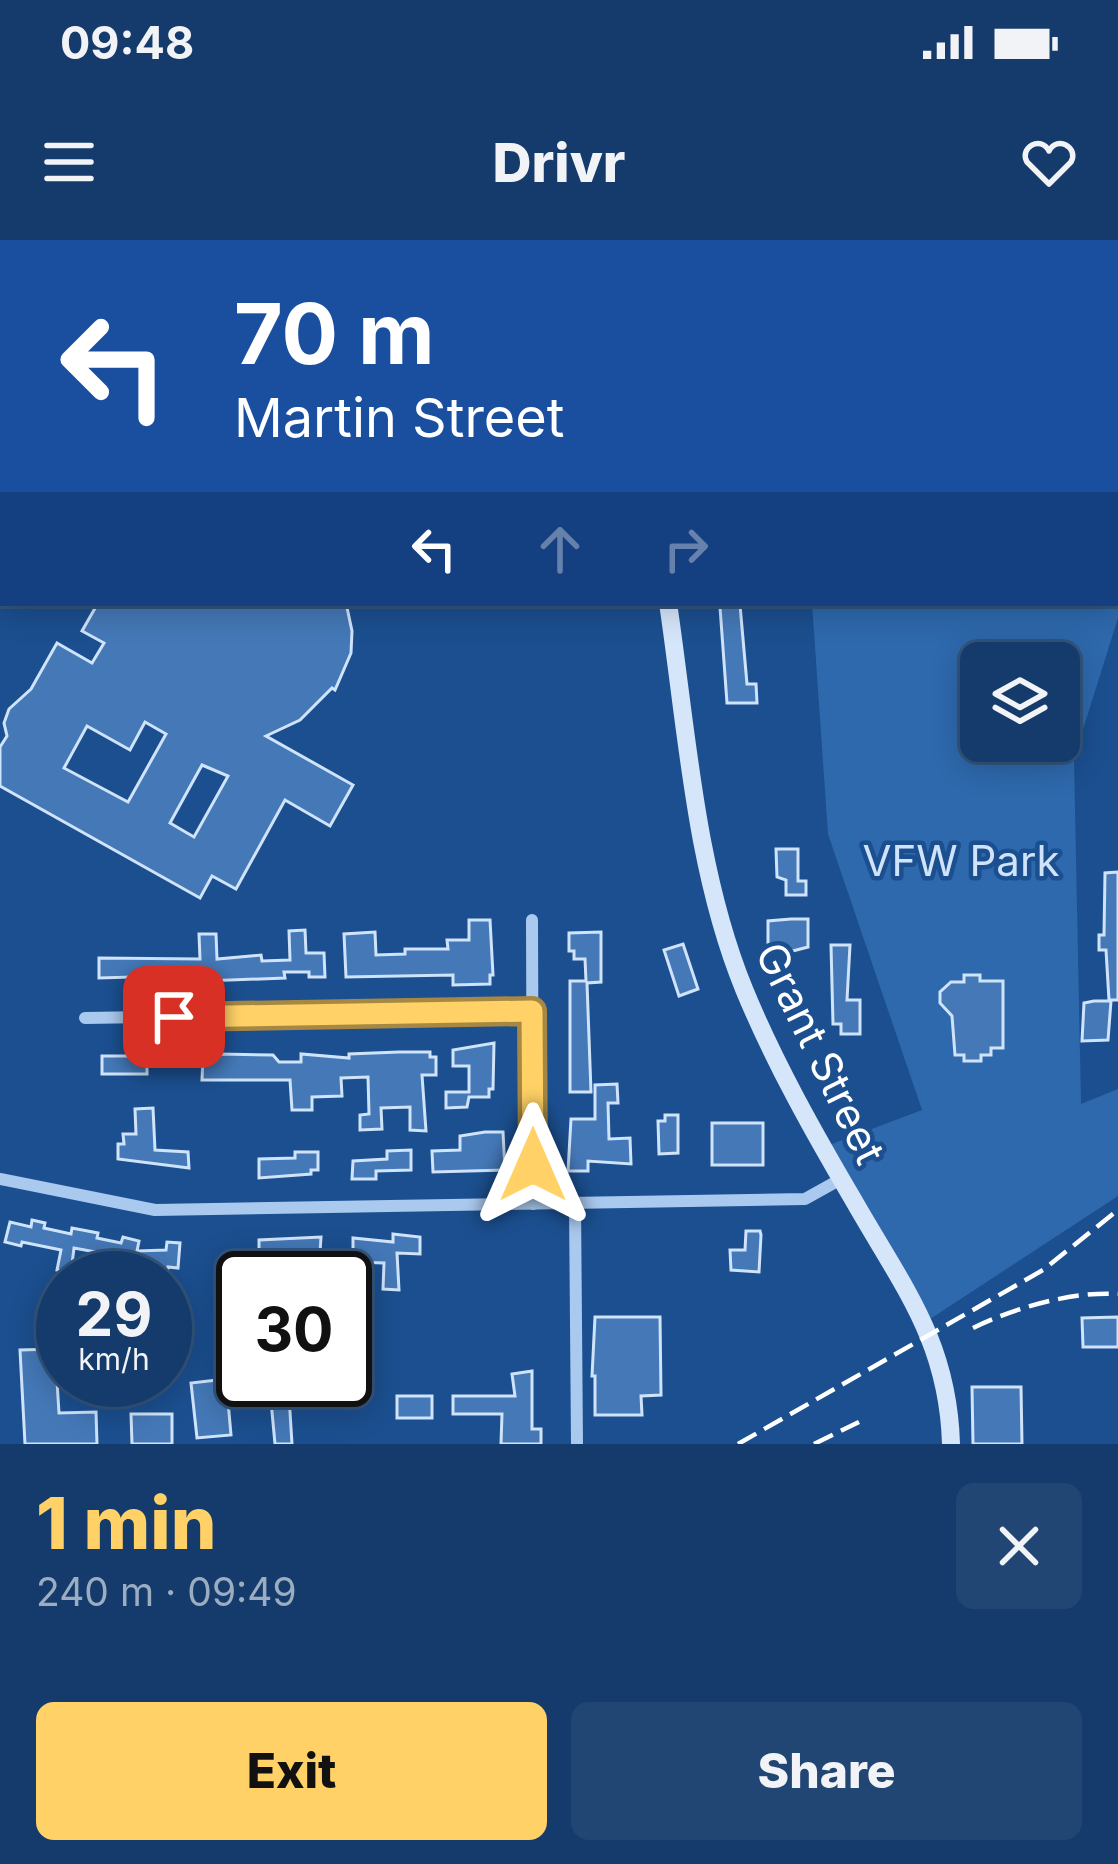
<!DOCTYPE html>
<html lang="en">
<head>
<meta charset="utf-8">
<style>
  body { margin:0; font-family:Inter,sans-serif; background:#214673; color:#f1f3f6; height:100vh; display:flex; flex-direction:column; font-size:45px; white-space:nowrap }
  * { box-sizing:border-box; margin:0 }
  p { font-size:39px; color:#9dadc1 }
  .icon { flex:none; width:66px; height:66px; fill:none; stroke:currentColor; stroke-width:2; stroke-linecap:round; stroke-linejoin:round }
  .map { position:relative; height:1204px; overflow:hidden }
  .side { display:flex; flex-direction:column; background:#143b6b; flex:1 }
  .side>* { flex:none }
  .hud { position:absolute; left:0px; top:0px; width:1119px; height:366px; box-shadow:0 6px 30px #0003,0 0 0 3px #33557e; background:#1a4fa0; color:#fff; overflow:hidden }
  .controls { position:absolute; left:960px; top:402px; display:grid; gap:24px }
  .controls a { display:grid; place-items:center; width:120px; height:120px; border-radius:18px; background:#143b6b; box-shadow:0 6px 30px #0003,0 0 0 3px #33557e; font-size:60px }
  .speed { position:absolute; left:36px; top:1011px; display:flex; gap:24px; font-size:60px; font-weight:700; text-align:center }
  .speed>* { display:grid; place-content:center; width:156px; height:156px; border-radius:50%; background:#143b6b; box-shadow:0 6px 30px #0003,0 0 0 3px #33557e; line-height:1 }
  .speed small { font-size:30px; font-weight:400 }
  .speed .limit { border:6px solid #111; border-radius:18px; background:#fff; color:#111 }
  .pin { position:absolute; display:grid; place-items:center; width:102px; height:102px; color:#fff; margin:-51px; border-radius:24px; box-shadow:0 6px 18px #0006 }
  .me { position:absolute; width:132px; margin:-66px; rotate:0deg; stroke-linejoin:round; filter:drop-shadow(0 0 9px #0008) }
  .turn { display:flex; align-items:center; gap:42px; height:252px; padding:0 36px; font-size:54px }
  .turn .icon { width:156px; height:156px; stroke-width:2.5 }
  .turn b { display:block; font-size:84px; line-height:102px }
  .lanes { display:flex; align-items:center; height:114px; padding:0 36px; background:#0003; justify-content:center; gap:60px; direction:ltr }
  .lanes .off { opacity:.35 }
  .round { display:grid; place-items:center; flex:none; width:126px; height:126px; border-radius:18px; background:#214673 }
  .summary { display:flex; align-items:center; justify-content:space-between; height:204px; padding:0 36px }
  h1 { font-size:72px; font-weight:800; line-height:90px; color:#ffd166 }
  .cta { display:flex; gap:24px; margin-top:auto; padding:24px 36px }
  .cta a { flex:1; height:138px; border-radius:18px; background:#ffd166; color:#111; font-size:48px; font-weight:800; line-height:138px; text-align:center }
  .cta a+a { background:#214673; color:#f1f3f6 }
  .status { display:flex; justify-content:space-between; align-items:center; height:84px; padding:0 60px; background:#143b6b; direction:ltr }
  .status svg { height:33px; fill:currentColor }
  header { display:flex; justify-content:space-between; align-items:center; height:156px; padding:0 36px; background:#143b6b; font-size:54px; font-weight:800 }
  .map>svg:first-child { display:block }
  .green { fill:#2e69ad; fill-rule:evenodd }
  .building { fill:#4478b7; stroke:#cfe3fa; stroke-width:3; fill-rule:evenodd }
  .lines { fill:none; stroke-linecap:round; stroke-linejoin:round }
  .street { stroke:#a9c9ee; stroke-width:12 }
  .secondary { stroke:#d6e6fa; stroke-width:18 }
  .rail { stroke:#fff; stroke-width:4.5; stroke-dasharray:21 9; stroke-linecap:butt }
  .route-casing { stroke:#a68842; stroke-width:30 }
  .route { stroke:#ffd166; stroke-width:21 }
  .labels { text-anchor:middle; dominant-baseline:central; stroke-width:9; stroke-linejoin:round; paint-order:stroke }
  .park-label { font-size:42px; fill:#cfe3fa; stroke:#1b4f8f }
  .street-label { font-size:42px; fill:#fff; stroke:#1b4f8f }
</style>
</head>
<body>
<div class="status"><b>09:48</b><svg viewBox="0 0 49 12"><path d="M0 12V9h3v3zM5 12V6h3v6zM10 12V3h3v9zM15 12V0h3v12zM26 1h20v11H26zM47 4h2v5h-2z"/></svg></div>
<header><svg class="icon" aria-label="menu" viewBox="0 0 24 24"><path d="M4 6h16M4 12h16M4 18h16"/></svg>Drivr<svg class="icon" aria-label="heart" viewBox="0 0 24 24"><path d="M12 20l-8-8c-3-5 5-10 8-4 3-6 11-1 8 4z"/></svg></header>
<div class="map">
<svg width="1118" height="1204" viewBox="0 0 1118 1204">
  <rect width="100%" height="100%" fill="#1b4f8f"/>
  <path class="green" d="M 1116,34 L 1118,378 L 1074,518 L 1081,864 L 1118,849 L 1118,956 L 924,1083 L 824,907 L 922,870 L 828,594 L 812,363 L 1116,363 ZM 981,423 L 1059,423 L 1059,501 L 981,501 Z"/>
  <g class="building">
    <path d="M 98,363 L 346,363 L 352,391 L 351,413 L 335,450 L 332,448 L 300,480 L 266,496 L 353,545 L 330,586 L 285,560 L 236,649 L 212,636 L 200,658 L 0,546 L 0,507 L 7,496 L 4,483 L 9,469 L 31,449 L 57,403 L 92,423 L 104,403 L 82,391 ZM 145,482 L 166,494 L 128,562 L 64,528 L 87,486 L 130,510 ZM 202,525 L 228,536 L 194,597 L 170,583 Z"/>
    <polygon points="740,365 747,444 756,444 757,463 727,463 720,367"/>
    <polygon points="776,609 798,609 798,641 806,641 806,655 786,655 786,640 777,637"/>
    <polygon points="1118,632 1118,760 1109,760 1106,710 1099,710 1099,695 1104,695 1105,633"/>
    <polygon points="791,679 808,679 808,707 785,713 785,706 768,706 768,681"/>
    <polygon points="469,680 490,680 493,735 490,735 490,744 453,745 453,735 346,737 344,694 375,692 376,715 405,714 405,709 448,709 447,700 469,700"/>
    <polygon points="305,690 306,713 324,713 325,737 309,737 309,732 284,732 285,738 177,742 167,741 167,736 99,738 99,718 200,719 199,694 216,694 217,719 261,715 262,721 290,720 289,691"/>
    <polygon points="601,692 601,742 587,743 591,852 570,852 570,741 586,741 585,719 574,719 574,711 569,711 569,693"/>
    <polygon points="683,704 698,749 679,756 664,710"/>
    <polygon points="831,705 850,705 847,760 860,760 860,794 841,794 841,784 833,784"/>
    <polygon points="964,735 980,735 980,741 1003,741 1003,808 991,808 991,815 981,815 981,821 964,821 964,815 955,815 952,776 940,763 940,752 951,742 964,742"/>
    <polygon points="1094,761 1111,761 1108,800 1082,801 1084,763"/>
    <polygon points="494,803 493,849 489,849 489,857 469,857 467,867 446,868 446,852 469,852 469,826 453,826 453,810"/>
    <polygon points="399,812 430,812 430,817 436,817 436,835 422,835 426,891 410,890 410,867 381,868 382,889 360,890 360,875 369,874 368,837 341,838 342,856 312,857 312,870 292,870 290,840 202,840 203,817 220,814 273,815 279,822 301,822 301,814 349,818 349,814"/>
    <rect x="102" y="816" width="45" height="18"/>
    <polygon points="617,844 618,863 608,863 609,899 630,898 631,924 588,921 588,931 568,931 571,879 595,879 595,845"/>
    <polygon points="153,868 155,910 188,912 189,928 118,919 118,904 124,904 123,894 136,894 135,869"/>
    <polygon points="665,875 678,875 678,913 659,914 658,881 665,881"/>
    <rect x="712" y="883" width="51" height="42"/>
    <polygon points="485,892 503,892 505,930 433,932 432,911 460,910 460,896"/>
    <polygon points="411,910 411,930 376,931 376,939 352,939 353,921 387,919 387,911"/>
    <polygon points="295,912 318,912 318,930 311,930 311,934 259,938 259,919 295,918"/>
    <polygon points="32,980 45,983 44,988 71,994 72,988 98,993 97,998 121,1003 123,997 139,1001 137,1011 166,1010 167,1002 180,1003 178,1028 168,1027 167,1036 152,1035 153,1029 100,1019 101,1013 74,1008 71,1032 57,1030 61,1010 22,1002 21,1006 5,1002 10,982 31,987"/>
    <polygon points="746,991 760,991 761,995 759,1032 731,1030 730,1010 745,1010"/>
    <polygon points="393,994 420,997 420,1014 397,1013 399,1050 383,1049 384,1023 353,1022 353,998 393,1002"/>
    <polygon points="321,997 319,1029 290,1028 291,1035 259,1035 259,1000"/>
    <polygon points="595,1077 660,1077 661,1155 641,1156 642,1175 595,1175 595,1136 592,1136"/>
    <polygon points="1118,1077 1118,1107 1083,1107 1082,1078"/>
    <polygon points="55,1109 59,1173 96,1172 97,1204 25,1204 20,1110"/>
    <polygon points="532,1131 532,1189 541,1189 541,1204 501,1204 502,1174 453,1174 453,1156 515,1156 512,1134"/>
    <polygon points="226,1139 231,1195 197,1198 191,1143"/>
    <polygon points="269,1140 288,1140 292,1204 275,1204"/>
    <polygon points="972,1147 1021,1147 1022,1204 973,1204"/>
    <rect x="397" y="1156" width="35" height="22"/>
    <polygon points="131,1174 172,1174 172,1204 132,1204"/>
  </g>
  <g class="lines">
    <g class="street">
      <polyline points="1074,0 1085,3"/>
      <polyline points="1116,12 1118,13"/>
      <polyline points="532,680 533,964"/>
      <polyline points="85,778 531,771"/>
      <polyline points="0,939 155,970 805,959 841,939"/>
      <polyline points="575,963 577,1204"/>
    </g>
    <g class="secondary">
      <polyline points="613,0 613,3"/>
      <path d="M 668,363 C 687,491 695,629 744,749 C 774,822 814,893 854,961 C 903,1047 948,1101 951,1204"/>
    </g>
    <g class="rail">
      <path d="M 973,1088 C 1014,1068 1072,1051 1118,1054"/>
      <polyline points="738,1204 1043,1030 1118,970"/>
      <polyline points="814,1204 859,1182"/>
    </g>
  </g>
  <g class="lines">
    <g class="route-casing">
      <polyline id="route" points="174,777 532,771 533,925"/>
    </g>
    <use href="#route" class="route"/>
  </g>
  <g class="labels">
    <g class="park-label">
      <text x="961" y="620">VFW Park</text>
    </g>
    <g class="street-label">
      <text transform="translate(821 813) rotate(64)">Grant Street</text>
    </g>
  </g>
</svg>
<div class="controls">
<a><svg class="icon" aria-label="layers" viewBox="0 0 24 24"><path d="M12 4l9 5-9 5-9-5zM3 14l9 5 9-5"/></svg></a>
</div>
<div class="speed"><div>29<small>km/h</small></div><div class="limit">30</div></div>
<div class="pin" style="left:174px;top:777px;background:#d93025"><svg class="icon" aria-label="arrive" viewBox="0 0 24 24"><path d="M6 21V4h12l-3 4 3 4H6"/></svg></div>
<svg class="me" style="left:533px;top:925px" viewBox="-20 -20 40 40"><path d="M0-17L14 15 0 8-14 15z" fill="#ffd166" stroke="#fff" stroke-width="4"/></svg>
<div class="hud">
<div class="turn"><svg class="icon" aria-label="left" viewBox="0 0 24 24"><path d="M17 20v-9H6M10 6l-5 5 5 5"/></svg><div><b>70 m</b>Martin Street</div></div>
<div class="lanes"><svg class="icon" aria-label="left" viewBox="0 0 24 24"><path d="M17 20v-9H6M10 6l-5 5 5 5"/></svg><svg class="icon off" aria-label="ahead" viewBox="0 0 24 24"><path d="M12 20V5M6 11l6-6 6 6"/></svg><svg class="icon off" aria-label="right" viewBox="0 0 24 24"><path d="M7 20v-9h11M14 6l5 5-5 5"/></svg></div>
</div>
</div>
<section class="side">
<div class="summary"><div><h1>1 min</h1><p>240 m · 09:49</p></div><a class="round"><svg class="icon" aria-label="close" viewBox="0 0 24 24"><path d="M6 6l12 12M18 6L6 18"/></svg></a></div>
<div class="cta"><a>Exit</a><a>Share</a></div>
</section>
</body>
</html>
